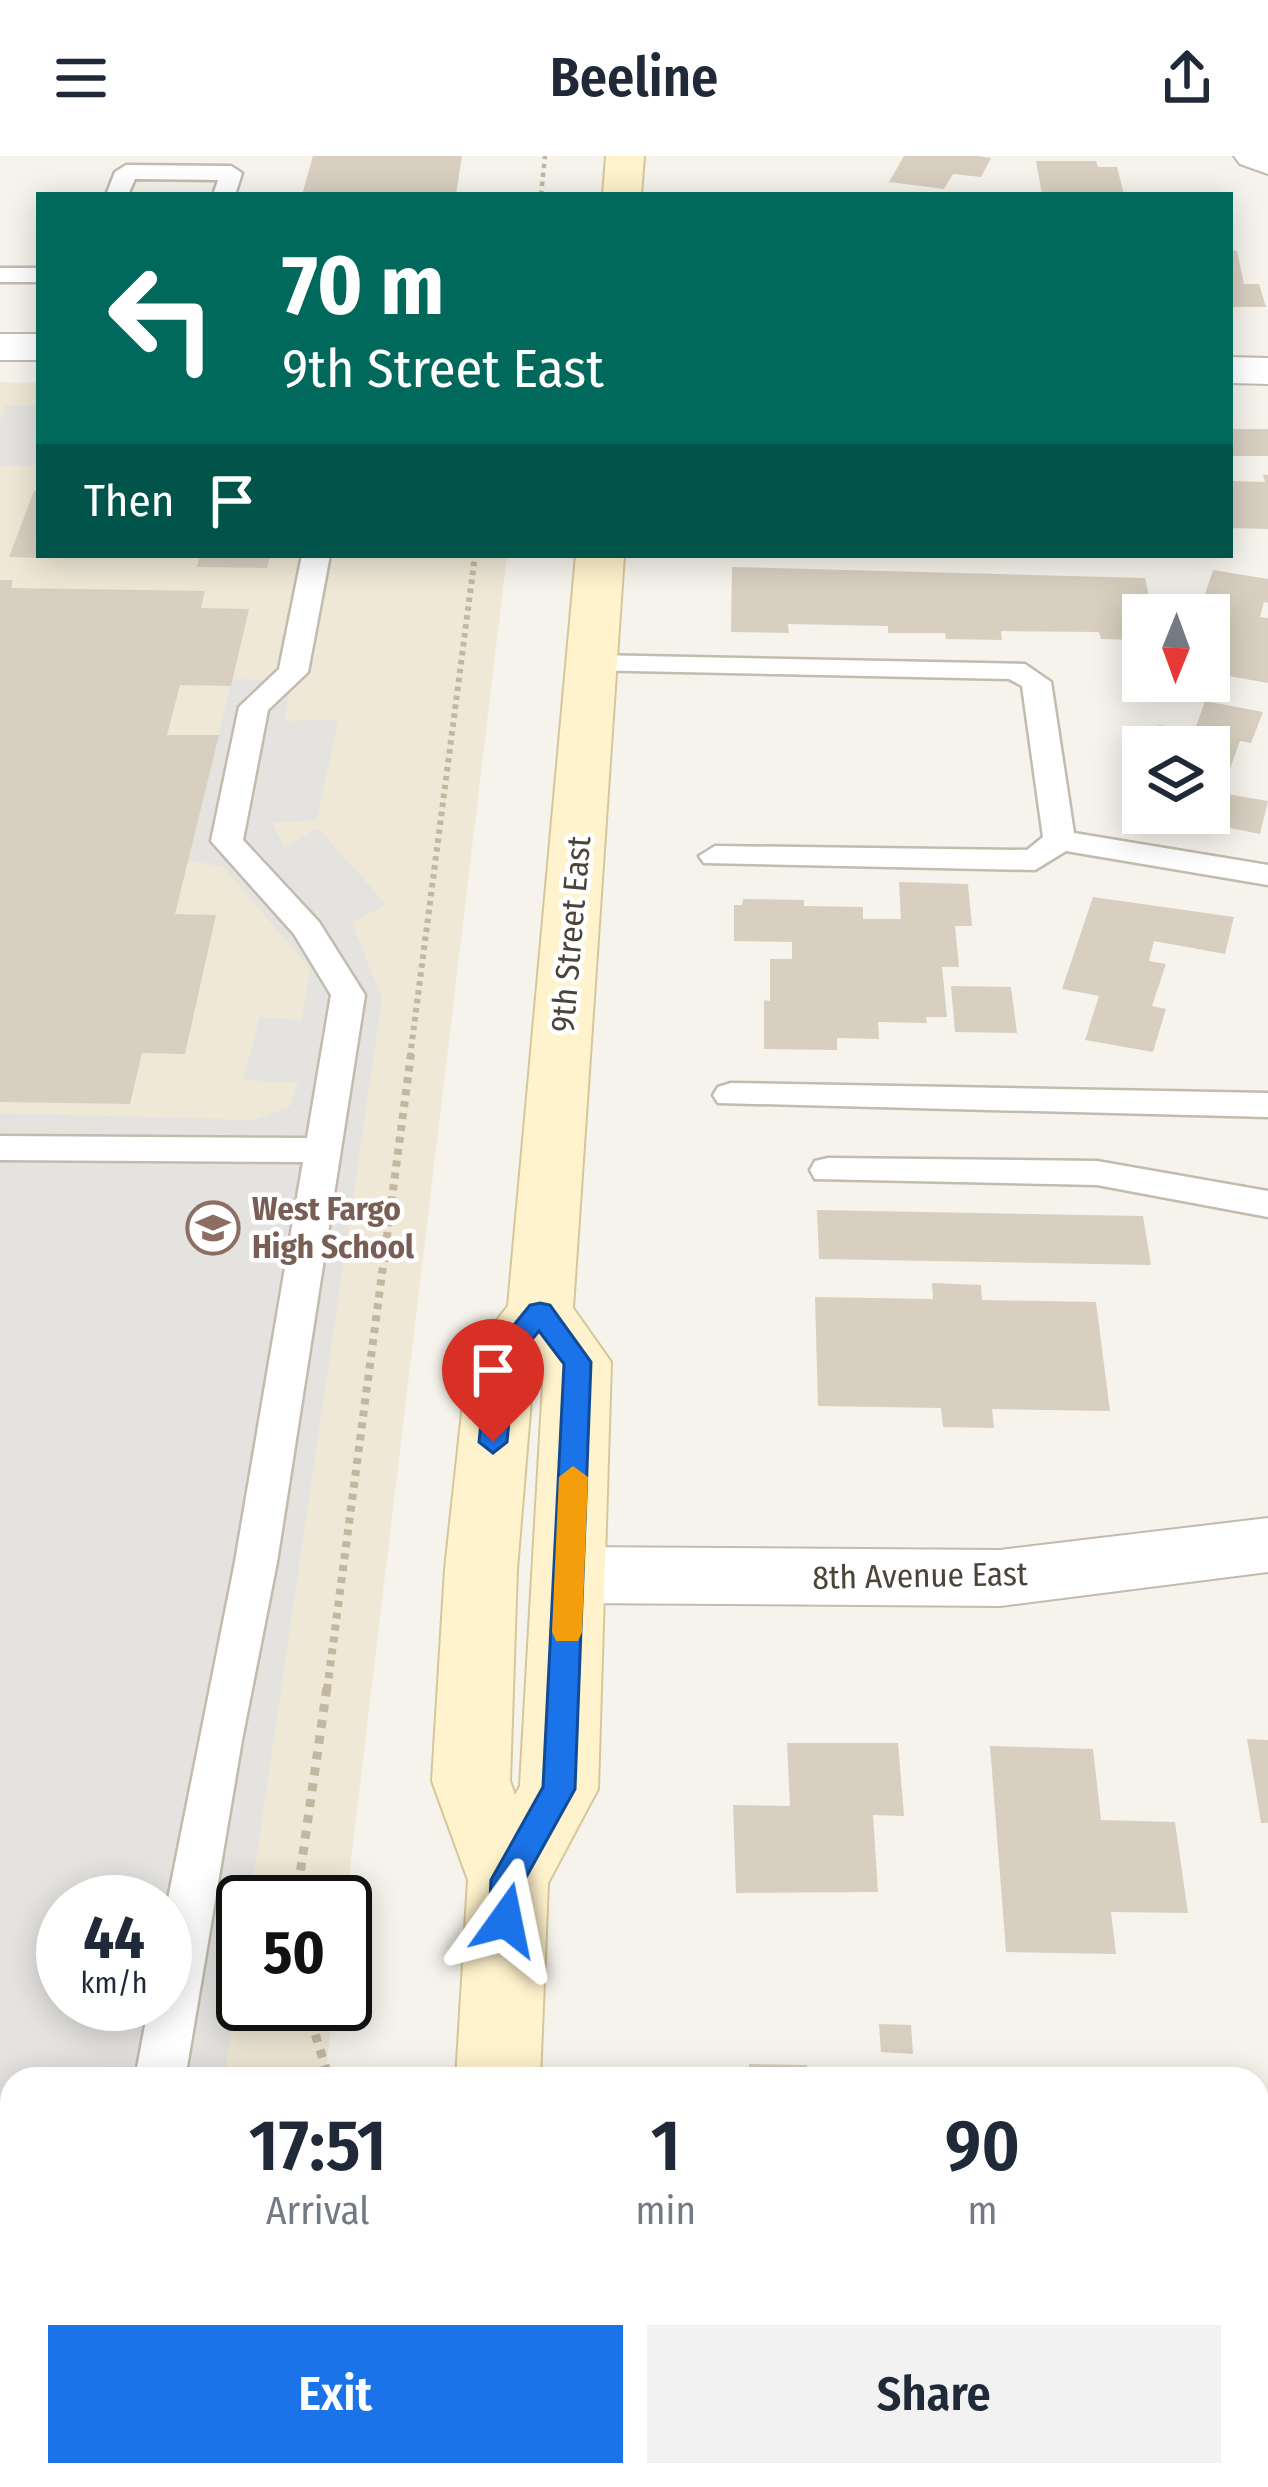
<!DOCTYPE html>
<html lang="en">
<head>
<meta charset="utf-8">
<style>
  body { margin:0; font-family:"Fira Sans Condensed",sans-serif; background:#f2f2f3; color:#1f2937; height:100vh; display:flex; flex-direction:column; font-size:45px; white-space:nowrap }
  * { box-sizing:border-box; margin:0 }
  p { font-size:39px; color:#747a83 }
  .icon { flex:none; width:66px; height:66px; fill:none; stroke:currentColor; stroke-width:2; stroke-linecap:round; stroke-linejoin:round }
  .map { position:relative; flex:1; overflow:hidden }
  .drawer { position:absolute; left:0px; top:1911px; width:1269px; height:420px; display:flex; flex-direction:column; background:#fff; border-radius:36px 36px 0 0; box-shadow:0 6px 30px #0003 }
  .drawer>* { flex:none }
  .banner { position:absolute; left:36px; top:36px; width:1197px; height:366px; border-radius:0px; box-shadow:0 6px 30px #0003; background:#00695c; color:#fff; overflow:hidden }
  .needle { width:78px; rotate:181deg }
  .buttons { position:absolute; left:1122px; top:438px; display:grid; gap:24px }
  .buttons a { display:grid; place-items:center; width:108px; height:108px; border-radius:0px; background:#fff; box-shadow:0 6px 30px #0003; font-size:60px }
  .speed { position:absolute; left:36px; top:1719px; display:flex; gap:24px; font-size:60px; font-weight:700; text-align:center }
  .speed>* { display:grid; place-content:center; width:156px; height:156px; border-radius:50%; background:#fff; box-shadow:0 6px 30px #0003; line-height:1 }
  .speed small { font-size:30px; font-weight:400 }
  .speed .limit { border:6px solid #111; border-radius:18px; background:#fff; color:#111 }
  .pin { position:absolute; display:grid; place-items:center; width:102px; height:102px; color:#fff; margin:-123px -51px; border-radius:50% 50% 50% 0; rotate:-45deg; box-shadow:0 0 12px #0007 }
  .pin .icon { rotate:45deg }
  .me { position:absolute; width:132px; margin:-66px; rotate:12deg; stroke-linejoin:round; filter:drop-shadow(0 0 9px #0008) }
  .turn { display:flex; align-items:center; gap:42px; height:252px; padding:0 48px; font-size:54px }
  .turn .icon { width:156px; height:156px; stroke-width:2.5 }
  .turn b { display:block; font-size:84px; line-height:102px }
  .then { display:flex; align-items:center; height:114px; padding:0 48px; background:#0003; gap:24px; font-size:45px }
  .eta { display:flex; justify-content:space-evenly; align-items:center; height:204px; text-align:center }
  .eta b { font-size:72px; font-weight:600; line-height:84px }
  .cta { display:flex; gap:24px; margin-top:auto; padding:24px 48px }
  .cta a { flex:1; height:138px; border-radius:0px; background:#1a73e8; color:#fff; font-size:48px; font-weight:600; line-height:138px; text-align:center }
  .cta a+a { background:#f2f2f3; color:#1f2937 }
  header { display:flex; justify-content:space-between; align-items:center; height:156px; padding:0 48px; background:#fff; font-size:54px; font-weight:600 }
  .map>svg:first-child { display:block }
  .education { fill:#efe8d6; fill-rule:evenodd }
  .parking { fill:#e5e3e0; fill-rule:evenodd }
  .building { fill:#d8cfc1 }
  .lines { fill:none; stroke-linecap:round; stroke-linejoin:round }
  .service-casing { stroke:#c2bbae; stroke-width:5 }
  .minor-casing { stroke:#c2bbae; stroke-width:4 }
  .secondary-casing { stroke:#d6c79b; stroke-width:4 }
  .path-far3 { stroke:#c4b79f; stroke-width:4.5; stroke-dasharray:4.5 4.5; stroke-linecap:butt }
  .path-far2 { stroke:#c4b79f; stroke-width:6; stroke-dasharray:4.5 4.5; stroke-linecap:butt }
  .path-far1 { stroke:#c4b79f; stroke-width:8; stroke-dasharray:6 6; stroke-linecap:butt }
  .path { stroke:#c4b79f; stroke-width:9; stroke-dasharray:8 8; stroke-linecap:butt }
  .service { fill:#fff; fill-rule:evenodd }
  .minor { fill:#fff; fill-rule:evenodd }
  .secondary { fill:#fff3cd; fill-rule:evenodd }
  .route { fill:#1a73e8; stroke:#114b97; stroke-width:3 }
  .slow { fill:#f59e0b }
  .labels { text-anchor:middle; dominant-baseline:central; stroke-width:9; stroke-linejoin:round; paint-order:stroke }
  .street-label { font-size:33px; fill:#4b4439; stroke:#fff }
  .education-label { font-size:33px; font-weight:bold; fill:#785e54; stroke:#fff; text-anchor:start }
</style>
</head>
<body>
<header><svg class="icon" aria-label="menu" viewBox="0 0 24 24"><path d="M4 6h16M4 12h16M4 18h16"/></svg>Beeline<svg class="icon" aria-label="share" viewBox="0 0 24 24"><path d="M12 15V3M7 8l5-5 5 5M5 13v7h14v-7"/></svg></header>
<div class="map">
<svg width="1268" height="2331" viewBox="0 0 1268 2331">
  <rect width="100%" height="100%" fill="#f6f3ec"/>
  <path class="education" d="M 0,226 L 39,227 L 39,399 L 507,399 L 345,1754 L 345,1746 L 243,1746 L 243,1848 L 334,1848 L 325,1923 L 12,1923 L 12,2319 L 278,2319 L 276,2331 L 0,2331 ZM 63,1746 L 165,1746 L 165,1848 L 63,1848 Z"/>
  <g class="parking">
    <polygon points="6,249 39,250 39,309 0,309 0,265"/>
    <path d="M 232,523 L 291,524 L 285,565 L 338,564 L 317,664 L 272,667 L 285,691 L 318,672 L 386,748 L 352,767 L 382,843 L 250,1746 L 243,1746 L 243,1794 L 224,1923 L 12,1923 L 12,2145 L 0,2144 L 0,957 L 254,964 L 290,950 L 298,927 L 243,924 L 260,861 L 302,864 L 310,812 L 223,711 L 188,704 ZM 63,1746 L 165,1746 L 165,1848 L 63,1848 Z"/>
  </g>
  <g class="building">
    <polygon points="313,0 462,0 456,39 302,39"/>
    <polygon points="904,0 978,0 991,2 981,21 953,18 944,33 889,26"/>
    <polygon points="1036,5 1096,5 1098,11 1117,11 1124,38 1042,38"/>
    <polygon points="1230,94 1237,95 1244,128 1259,128 1266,151 1230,151"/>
    <rect x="1230" y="273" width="38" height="27"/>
    <polygon points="1263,318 1268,319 1268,373 1230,372 1230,325 1265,326"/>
    <polygon points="34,335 39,335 39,402 9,401"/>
    <polygon points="200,399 270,399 267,412 197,411"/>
    <polygon points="732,411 1145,422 1153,459 1143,459 1143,484 1101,483 1099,476 1001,475 1002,484 946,483 945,477 888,477 888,470 788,468 789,477 731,476"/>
    <polygon points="1213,414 1268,423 1268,447 1264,446 1260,461 1268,462 1268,527 1217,518 1221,504 1209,502 1209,459 1198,459"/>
    <polygon points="0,424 13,424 11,432 205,435 201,452 249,453 231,530 180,529 167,579 219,579 175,758 216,759 185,898 142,897 130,948 0,946"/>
    <polygon points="1205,545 1263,556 1251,587 1240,585 1228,618 1213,615 1210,624 1209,591 1150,591 1159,569 1194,576"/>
    <polygon points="1209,635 1268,645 1260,678 1195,665 1198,657 1209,657"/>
    <polygon points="899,726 968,728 972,770 955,770 959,811 942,811 947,861 926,861 927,867 878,866 879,883 837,882 837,894 764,893 764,844 770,845 770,803 792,803 792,786 734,785 734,749 742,749 743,743 804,744 804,750 863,751 863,763 901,763"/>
    <polygon points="1093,741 1234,761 1225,798 1154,785 1149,805 1166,808 1152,850 1166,853 1153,896 1085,884 1099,840 1062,833"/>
    <polygon points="951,830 1011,831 1017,877 955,876"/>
    <polygon points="817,1054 1143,1060 1151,1109 819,1103"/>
    <polygon points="932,1127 981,1129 982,1144 1096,1146 1110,1255 992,1253 994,1272 943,1271 941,1252 818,1250 815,1141 933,1143"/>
    <polygon points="1247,1583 1268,1584 1268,1667 1261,1667"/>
    <polygon points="787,1587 898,1587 904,1660 873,1659 878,1736 736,1737 733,1649 790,1650"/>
    <polygon points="990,1590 1093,1593 1101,1664 1175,1666 1188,1757 1111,1756 1116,1798 1006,1796"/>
    <polygon points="879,1868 911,1869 913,1898 881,1896"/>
    <polygon points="749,1908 807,1909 807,1923 749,1923"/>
  </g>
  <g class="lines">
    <g class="service-casing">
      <g id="service">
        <polygon points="126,9 231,10 242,17 235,39 213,39 218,24 135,23 128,39 106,39 115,16"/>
        <rect x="0" y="112" width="39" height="14"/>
        <polygon points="302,399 330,399 308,516 268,554 243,684 319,766 365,839 277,1406 242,1584 185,1923 135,1923 149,1848 165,1848 165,1758 235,1406 303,1006 0,1004 0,980 307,982 331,839 294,778 211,685 239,551 279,513"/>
        <polygon points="593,499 1025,508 1051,526 1074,677 1268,709 1268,729 1066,695 1035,714 704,707 699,700 715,690 1027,694 1043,681 1022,530 1009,523 583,514 578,508 583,502"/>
        <polygon points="731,927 1268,937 1268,961 718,947 713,939 718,931"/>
        <polygon points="828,1002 1097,1005 1268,1035 1268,1061 1097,1029 815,1023 810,1014 815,1005"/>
        <rect x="0" y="2000" width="12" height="48"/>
      </g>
    </g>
    <g class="minor-casing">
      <g id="minor">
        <polygon points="1234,0 1268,0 1268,18 1240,8"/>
        <rect x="0" y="178" width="39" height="26"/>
        <polygon points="1230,201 1268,202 1268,228 1230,227"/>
        <polygon points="1268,1362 1268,1416 1000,1450 570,1447 544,1439 534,1419 544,1399 570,1391 1000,1394"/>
      </g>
    </g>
    <g class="secondary-casing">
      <g id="secondary">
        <polygon points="606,0 644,0 641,39 603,39"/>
        <path d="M 576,399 L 624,399 L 573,1152 L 611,1206 L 598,1633 L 548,1727 L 540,1923 L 456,1923 L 468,1724 L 432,1625 L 445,1413 L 468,1201 L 508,1150 ZM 538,1202 L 544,1210 L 520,1630 L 515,1639 L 510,1625 L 517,1413 L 534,1207 Z"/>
        <rect x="432" y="2319" width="94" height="12"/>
      </g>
    </g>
    <polyline class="path-far3" points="541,39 545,0"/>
    <polyline class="path-far2" points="410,901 475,399"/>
    <polyline class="path-far1" points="327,1534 411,898"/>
    <g class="path">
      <polyline points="296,1746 327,1531"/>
      <polyline points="306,1848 329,1923"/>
      <polyline points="298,2331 300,2319"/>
    </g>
    <use href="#service" class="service"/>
    <use href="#minor" class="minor"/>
    <use href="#secondary" class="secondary"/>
  </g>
  <polygon class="route" points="540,1147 550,1149 591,1206 575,1633 524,1725 518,1774 506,1778 494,1774 489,1764 491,1724 543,1631 564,1208 539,1175 515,1204 507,1286 493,1297 479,1286 488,1201 530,1149"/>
  <polygon class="slow" points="573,1310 588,1321 582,1476 578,1485 556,1485 552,1476 559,1321"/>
  <defs>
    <g id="school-ring" transform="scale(2.7)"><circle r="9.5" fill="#fff" stroke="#8d6e63" stroke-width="1.5"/><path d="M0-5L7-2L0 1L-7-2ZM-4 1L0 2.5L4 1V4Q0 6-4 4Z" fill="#8d6e63"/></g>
  </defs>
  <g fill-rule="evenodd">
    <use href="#school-ring" x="213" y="1072"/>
  </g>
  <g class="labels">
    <g class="street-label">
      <text transform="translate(571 778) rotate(-85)">9th Street East</text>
      <text transform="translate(920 1420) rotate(-1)">8th Avenue East</text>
    </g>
    <g class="education-label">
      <text x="252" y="1053">West Fargo<tspan x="252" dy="38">High School</tspan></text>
    </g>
  </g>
</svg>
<div class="buttons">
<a><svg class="needle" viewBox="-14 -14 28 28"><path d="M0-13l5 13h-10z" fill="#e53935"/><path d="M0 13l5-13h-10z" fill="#747a83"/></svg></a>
<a><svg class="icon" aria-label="layers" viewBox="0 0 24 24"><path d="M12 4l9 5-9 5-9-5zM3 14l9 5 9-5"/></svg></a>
</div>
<div class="speed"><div>44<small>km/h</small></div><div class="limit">50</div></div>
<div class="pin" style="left:493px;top:1286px;background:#d93025"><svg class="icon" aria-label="arrive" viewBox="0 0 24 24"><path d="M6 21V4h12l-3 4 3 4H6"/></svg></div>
<svg class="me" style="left:506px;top:1764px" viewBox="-20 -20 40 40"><path d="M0-17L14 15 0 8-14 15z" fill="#1a73e8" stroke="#fff" stroke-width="4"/></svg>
<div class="banner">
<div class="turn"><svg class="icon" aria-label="left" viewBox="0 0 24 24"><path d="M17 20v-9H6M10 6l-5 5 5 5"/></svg><div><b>70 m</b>9th Street East</div></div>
<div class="then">Then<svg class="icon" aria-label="arrive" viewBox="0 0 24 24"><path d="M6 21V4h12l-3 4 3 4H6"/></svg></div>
</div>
<section class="drawer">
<div class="eta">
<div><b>17:51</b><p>Arrival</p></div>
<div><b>1</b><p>min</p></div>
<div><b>90</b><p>m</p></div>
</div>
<div class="cta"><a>Exit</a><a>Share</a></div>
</section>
</div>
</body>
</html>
